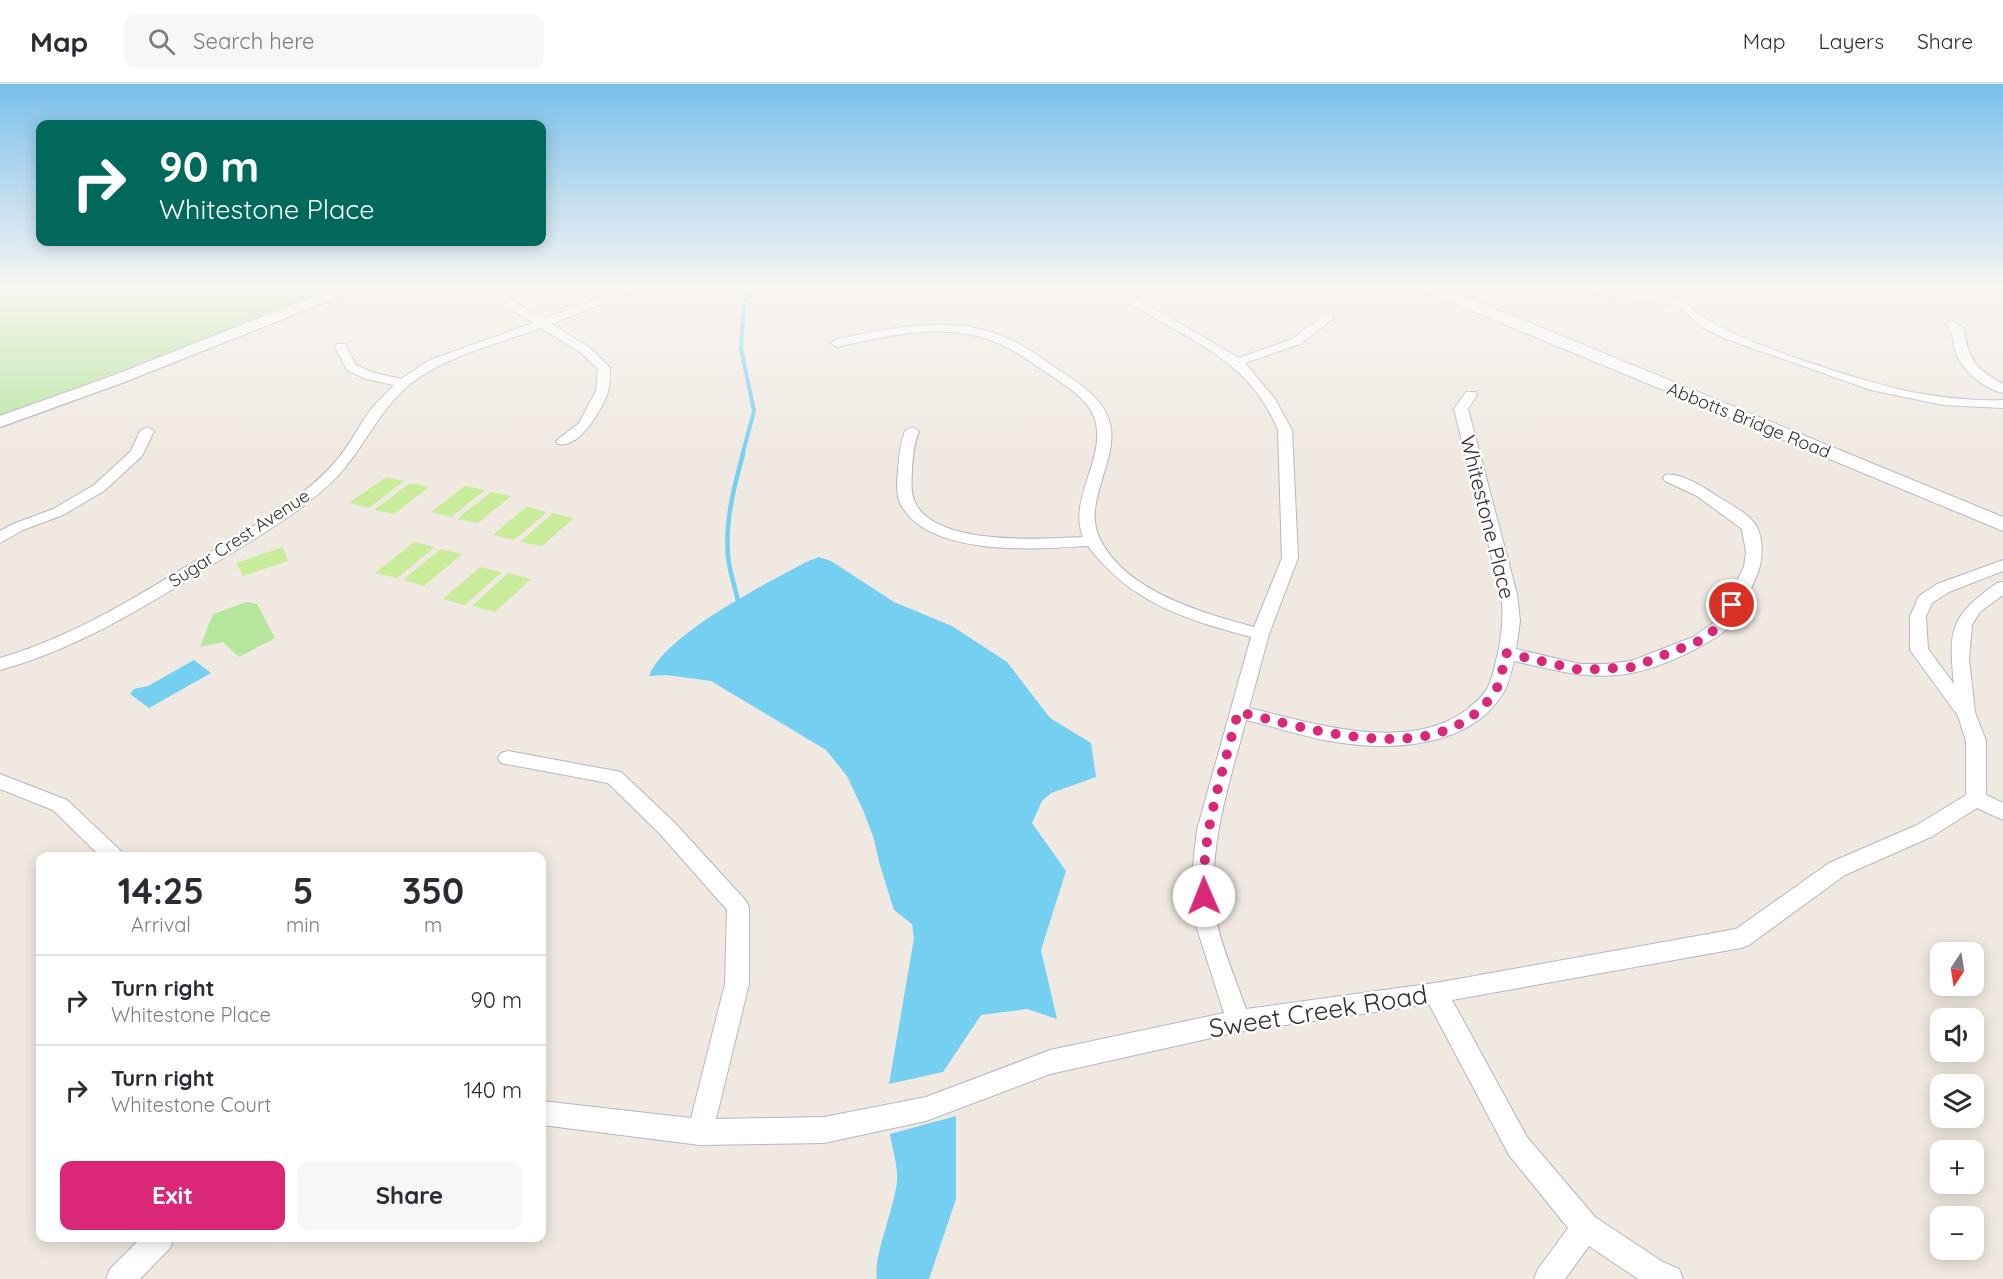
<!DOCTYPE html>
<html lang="en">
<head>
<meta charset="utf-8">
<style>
  body { margin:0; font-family:Quicksand,sans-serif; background:#f7f7f7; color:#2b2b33; height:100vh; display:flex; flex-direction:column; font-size:22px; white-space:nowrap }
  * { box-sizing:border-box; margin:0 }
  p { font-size:20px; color:#7c7c81 }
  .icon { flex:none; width:33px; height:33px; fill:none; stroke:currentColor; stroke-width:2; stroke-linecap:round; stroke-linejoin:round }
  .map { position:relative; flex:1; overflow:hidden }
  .drawer { position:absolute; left:36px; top:768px; width:510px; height:390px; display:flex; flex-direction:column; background:#fff; border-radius:12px; box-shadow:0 3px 15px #0003 }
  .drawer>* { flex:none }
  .top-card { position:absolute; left:36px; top:36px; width:510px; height:126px; border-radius:12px; box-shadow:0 3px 15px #0003; background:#00695c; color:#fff; overflow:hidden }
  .needle { width:39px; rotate:192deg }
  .tools { position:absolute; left:1930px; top:858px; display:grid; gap:12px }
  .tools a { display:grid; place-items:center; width:54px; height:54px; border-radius:12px; background:#fff; box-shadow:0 3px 15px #0003; font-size:30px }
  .pin { position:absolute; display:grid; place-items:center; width:51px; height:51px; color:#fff; margin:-26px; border:3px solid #fff; border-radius:50%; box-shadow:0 2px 6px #0007 }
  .me { position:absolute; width:66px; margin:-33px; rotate:359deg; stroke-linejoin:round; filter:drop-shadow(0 0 4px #0008) }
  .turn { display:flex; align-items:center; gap:21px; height:126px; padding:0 24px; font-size:27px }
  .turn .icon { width:78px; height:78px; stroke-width:2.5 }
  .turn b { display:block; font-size:42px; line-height:51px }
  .eta { display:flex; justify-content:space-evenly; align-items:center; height:102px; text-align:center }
  .eta b { font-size:36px; font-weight:700; line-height:42px }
  .button { display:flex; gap:12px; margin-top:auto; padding:12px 24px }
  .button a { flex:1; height:69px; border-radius:12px; background:#db2777; color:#fff; font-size:24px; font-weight:700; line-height:69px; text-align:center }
  .button a+a { background:#f7f7f7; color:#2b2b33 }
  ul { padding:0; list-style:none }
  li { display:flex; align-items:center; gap:18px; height:90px; padding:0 24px; border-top:2px solid #e1e1e2 }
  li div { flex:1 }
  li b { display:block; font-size:22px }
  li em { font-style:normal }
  header { display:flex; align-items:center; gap:36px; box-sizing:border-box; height:84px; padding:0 30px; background:#fff; border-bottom:2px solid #e1e1e2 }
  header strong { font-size:28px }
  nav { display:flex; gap:33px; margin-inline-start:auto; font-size:21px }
  .search { width:420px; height:54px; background:#f7f7f7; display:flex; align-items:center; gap:15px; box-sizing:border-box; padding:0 21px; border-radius:12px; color:#7c7c81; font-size:22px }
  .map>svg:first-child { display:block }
  .green { fill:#b6e59e }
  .pitch { fill:#c9ec9a }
  .water { fill:#75cff0 }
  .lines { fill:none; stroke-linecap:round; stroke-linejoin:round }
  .stream-far1 { stroke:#75cff0; stroke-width:4 }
  .stream { stroke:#75cff0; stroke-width:4.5 }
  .minor-casing { stroke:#b4b7c1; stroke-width:2 }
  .tertiary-casing { stroke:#b4b7c1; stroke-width:3 }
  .secondary-casing { stroke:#b4b7c1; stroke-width:2 }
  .minor { fill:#fff; fill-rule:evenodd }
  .tertiary { fill:#fff; fill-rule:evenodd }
  .secondary { fill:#fff; fill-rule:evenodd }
  .route { stroke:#db2777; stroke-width:10; stroke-dasharray:0 18 }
  .labels { text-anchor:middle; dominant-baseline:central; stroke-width:5; stroke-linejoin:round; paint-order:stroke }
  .far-street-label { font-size:18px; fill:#2e2e2e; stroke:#fff }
  .street-label { font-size:21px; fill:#2e2e2e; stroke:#fff }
  .near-street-label { font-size:26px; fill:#2e2e2e; stroke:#fff }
</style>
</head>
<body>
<header>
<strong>Map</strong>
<div class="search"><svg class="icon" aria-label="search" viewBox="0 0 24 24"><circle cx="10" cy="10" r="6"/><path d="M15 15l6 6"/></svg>Search here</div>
<nav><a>Map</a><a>Layers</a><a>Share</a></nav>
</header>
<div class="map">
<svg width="2003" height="1195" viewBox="0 0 2003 1195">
  <rect width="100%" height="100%" fill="#efe9e1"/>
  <g class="green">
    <polygon points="0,203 341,203 0,332"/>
    <polygon points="247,518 257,520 275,554 239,573 223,558 200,563 213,530"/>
  </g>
  <g class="pitch">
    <polygon points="386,393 404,397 369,424 349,419"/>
    <polygon points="410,399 429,403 394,430 374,426"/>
    <polygon points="465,402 485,406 451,433 431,428"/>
    <polygon points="491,408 511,412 478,439 457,435"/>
    <polygon points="526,423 547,428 514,456 493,451"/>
    <polygon points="553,429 574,434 542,462 520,458"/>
    <polygon points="414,458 435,463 397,494 375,489"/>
    <polygon points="283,463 288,477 243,492 236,479"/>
    <polygon points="441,465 462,470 424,502 403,496"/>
    <polygon points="480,483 502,488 465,521 443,515"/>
    <polygon points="508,489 531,495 495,528 472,522"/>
  </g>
  <g class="water">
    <path d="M 819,473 L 831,477 L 894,518 L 952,542 L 1007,578 L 1050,634 L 1091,659 L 1096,693 L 1051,709 L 1042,717 L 1032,739 L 1066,787 L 1041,866 L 1057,935 L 1027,925 L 981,931 L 943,988 L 889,1000 L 914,854 L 912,840 L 894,826 L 879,778 L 874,755 L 863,726 L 847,692 L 826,666 L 711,597 L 666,591 L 649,592 C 665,550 766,500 806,478 Z"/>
    <polygon points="194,576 211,589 149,624 130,610 134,605 148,602"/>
    <path d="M 956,1032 L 956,1115 L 929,1195 L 877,1195 C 873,1171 895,1124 897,1096 C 898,1081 892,1064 890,1050 Z"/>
  </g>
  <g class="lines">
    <polyline class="stream-far1" points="742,372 754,327 741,264 744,219 757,203"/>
    <path class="stream" d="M 738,517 C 735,502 729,487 728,471 C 725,437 734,403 743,370"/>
    <g class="minor-casing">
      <g id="minor">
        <path d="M 630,203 L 646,203 L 551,240 L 589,263 L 610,284 C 610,292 610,301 608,308 C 602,325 580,365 558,360 L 556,357 L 579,339 L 596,307 L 598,285 L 581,269 L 541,244 C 499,259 442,273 408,302 C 382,324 368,355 347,381 C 337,395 321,408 307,419 C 278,442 244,461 212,481 C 144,523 77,565 0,586 L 0,574 C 78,551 146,507 215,465 C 257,440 303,415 336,377 C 350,361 359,341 372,324 C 379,316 387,309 394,301 L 366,295 L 347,286 L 335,263 L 337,260 L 345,260 L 356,281 L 374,289 L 401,295 L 430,276 L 533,239 L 505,221 L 505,217 L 513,217 L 543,235 Z"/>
        <path d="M 1104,203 L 1117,203 L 1239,274 L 1292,255 L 1324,232 L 1328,231 L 1334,234 L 1300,260 L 1245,279 L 1275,315 L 1292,346 L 1298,474 L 1269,550 L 1249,624 C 1312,639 1408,670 1466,626 C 1474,620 1483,613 1488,603 C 1493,593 1495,580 1498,569 C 1502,548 1504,531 1501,510 L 1454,325 L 1466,308 L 1476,308 L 1477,311 L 1468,325 L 1517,510 L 1520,537 L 1516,565 L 1580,580 L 1607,580 L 1631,577 L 1693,553 L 1716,537 L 1744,483 L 1746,468 L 1742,445 L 1697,412 L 1665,397 L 1663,394 L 1665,391 C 1678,388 1700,401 1711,408 C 1725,418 1751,429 1758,445 C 1762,455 1763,470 1760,481 C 1758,493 1736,538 1726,546 C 1706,562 1662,583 1636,588 C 1594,598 1554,586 1514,577 C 1511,588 1509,601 1502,611 C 1468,664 1391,667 1335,658 C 1305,653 1276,643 1246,636 C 1229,701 1206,766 1216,834 C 1220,859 1237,899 1246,925 L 1435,899 L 1736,845 L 1829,779 L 1917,741 L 1966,711 L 1966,657 L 1958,632 L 1910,566 L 1910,532 L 1919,512 L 1937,500 L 2003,476 L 2003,487 L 1949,508 L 1932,519 L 1926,532 L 1928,565 L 1954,600 C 1948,544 1951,532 1997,499 L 2003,498 L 2003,511 L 1980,528 L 1972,541 L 1969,575 L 1975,628 L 1986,657 L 1986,711 L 2003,719 L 2003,736 L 1977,724 L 1931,753 L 1845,791 L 1749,861 L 1741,864 L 1452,916 L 1527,1053 L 1595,1133 L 1663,1178 L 1679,1185 L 1683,1195 L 1638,1195 L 1589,1162 L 1565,1195 L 1534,1195 L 1538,1185 L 1568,1144 L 1509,1071 L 1429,920 L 1238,948 L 1050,990 L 926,1037 L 824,1059 L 700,1061 L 542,1041 L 542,1017 L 691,1034 L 725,900 L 727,826 L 661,751 L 608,699 L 501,679 L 498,674 L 501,669 L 508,667 L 621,688 L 675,739 L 746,817 L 749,823 L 749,900 L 716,1035 L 824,1033 L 926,1013 L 1050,966 L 1224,929 L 1194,835 L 1192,789 L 1197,746 L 1251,553 C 1185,535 1130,519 1088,462 C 1038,465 927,474 900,419 C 896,410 897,398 898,387 C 899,373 900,360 905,347 L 912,343 L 919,347 C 914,359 913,371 912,384 C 912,394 910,406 914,416 C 932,463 1043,455 1083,453 C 1069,418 1100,382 1097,346 C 1095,321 1075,308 1056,295 C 1037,283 1019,268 998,259 C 947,237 889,251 837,263 L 831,259 L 837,255 C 893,244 952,230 1007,254 C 1028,263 1046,278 1065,290 C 1085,303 1107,319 1111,344 C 1116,381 1082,420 1100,455 C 1126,508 1203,529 1254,543 L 1282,474 L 1278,346 C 1251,280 1200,261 1143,227 C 1130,220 1114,213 1104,203 Z"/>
        <path d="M 1577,203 L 1597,203 L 1675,215 L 1675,203 L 1687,203 C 1686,209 1685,216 1689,221 C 1714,253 1873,301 1917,309 C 1946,314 1974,317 2003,316 L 2003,324 L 1943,321 L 1871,306 L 1726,255 L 1702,243 L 1679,222 L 1617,214 Z"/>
        <path d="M 1952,236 L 1964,245 C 1968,276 1976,285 2003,300 L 2003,309 C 1983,304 1961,286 1955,266 C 1952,255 1953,248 1946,240 Z"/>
        <polygon points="147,343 154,347 142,372 104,407 63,431 23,446 0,459 0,447 13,440 53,425 94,401 131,367 140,347"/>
        <polygon points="0,690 67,716 120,766 123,772 100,772 53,726 0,705"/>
        <polygon points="141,1154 174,1154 170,1164 140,1195 106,1195 110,1185"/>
      </g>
    </g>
    <g class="tertiary-casing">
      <polygon id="tertiary" points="338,203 358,203 356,206 124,298 0,343 0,332 112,292"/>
    </g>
    <g class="secondary-casing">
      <polygon id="secondary" points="1420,203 1442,203 2003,433 2003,447 1422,206"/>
    </g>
    <use href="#minor" class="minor"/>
    <use href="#tertiary" class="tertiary"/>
    <use href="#secondary" class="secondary"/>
  </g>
  <linearGradient id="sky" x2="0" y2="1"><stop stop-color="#7abfeb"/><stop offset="0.55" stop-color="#f8f5f2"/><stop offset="1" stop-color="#f8f5f2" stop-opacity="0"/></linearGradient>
  <rect width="2003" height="370" fill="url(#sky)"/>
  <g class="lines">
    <path class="route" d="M 1204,812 C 1201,749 1223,689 1238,628 C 1313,645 1440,688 1494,609 C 1501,599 1503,581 1506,569 L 1580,586 L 1634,583 L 1699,557 L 1723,540 L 1732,521"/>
  </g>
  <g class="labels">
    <g class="far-street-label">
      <text transform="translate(1749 336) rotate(22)">Abbotts Bridge Road</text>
      <text transform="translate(239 454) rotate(-33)">Sugar Crest Avenue</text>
    </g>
    <g class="street-label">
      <text transform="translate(1488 433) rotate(76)">Whitestone Place</text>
    </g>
    <g class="near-street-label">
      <text transform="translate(1318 927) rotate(-9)">Sweet Creek Road</text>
    </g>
  </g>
</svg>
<div class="tools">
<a><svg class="needle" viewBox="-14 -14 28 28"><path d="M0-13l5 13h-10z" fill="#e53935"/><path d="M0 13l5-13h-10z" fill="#7c7c81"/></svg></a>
<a><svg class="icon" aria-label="sound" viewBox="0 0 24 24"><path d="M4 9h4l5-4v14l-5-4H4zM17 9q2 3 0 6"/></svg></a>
<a><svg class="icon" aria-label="layers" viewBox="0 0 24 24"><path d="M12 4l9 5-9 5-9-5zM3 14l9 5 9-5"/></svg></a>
<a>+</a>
<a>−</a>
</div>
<div class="pin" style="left:1732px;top:521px;background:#d93025"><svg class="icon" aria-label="arrive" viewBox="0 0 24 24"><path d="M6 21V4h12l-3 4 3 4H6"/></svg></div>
<svg class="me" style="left:1204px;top:812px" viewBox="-20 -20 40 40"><circle r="19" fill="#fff"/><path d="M0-13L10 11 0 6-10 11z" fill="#db2777"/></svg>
<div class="top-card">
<div class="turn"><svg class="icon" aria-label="right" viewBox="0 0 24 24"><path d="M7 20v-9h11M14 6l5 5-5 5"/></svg><div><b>90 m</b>Whitestone Place</div></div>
</div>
<section class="drawer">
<div class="eta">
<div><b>14:25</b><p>Arrival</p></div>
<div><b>5</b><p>min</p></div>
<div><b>350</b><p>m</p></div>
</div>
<ul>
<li><svg class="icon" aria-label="right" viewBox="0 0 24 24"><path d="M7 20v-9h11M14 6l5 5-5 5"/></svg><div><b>Turn right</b><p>Whitestone Place</p></div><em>90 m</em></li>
<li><svg class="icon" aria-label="right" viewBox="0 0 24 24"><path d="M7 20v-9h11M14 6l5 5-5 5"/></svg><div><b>Turn right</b><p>Whitestone Court</p></div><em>140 m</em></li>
</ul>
<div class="button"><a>Exit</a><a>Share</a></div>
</section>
</div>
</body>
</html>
